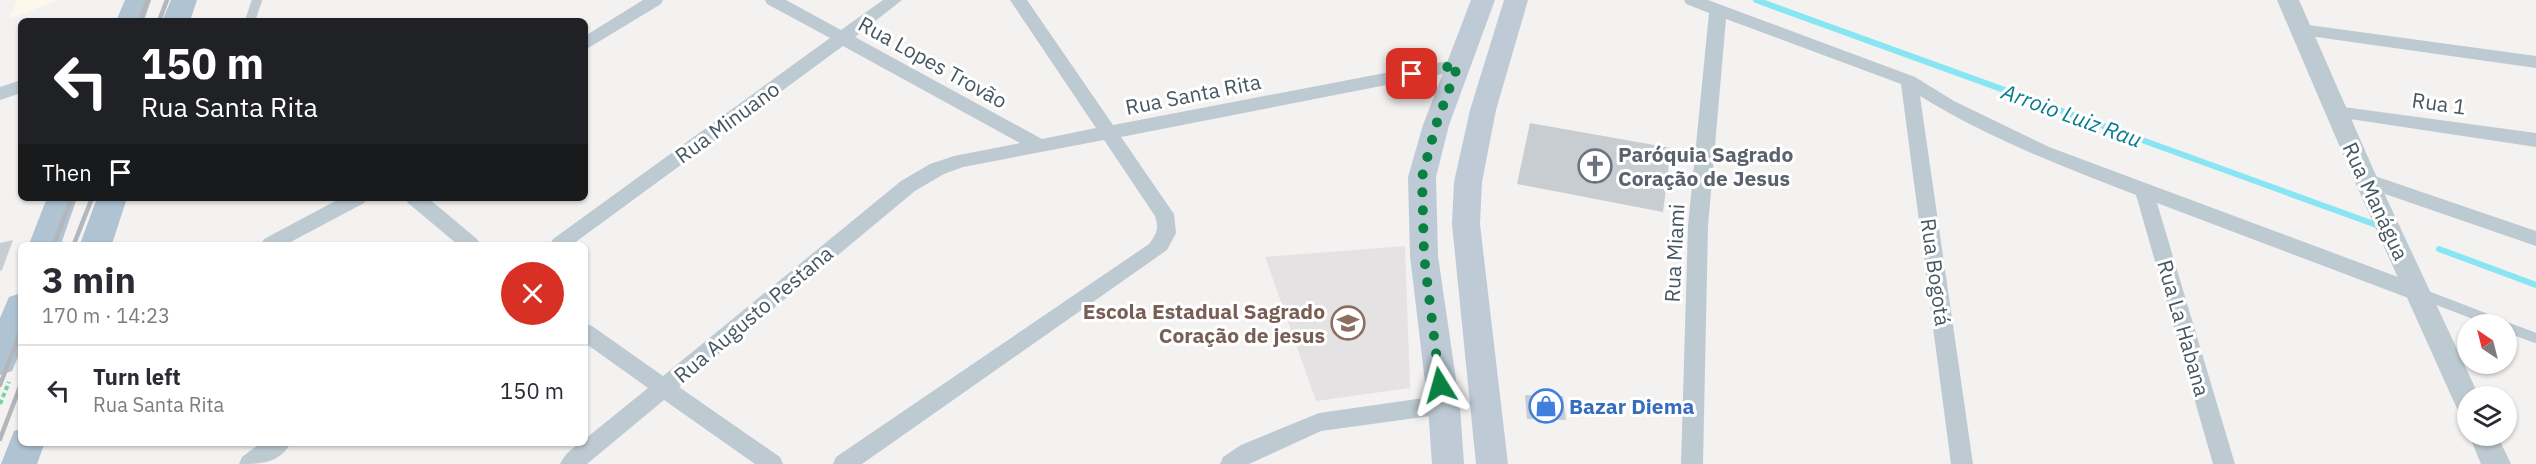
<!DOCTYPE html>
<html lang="en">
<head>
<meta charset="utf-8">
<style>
  body { margin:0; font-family:"IBM Plex Sans",sans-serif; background:#f2f2f3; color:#2b2b33; height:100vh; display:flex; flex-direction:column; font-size:22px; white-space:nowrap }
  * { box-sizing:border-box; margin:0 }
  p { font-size:20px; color:#7c7c81 }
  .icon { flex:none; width:33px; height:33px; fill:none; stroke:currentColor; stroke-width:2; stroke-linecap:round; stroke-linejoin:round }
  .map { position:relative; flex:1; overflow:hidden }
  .details { position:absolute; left:18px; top:242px; width:570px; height:204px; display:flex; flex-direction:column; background:#fff; border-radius:9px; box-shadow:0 2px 4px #0004 }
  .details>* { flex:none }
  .top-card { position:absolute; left:18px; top:18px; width:570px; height:183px; border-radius:9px; box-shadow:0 2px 4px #0004; background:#202124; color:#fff; overflow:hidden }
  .needle { width:39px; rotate:325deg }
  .tools { position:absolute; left:2457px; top:314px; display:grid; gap:12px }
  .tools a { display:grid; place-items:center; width:60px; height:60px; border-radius:50%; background:#fff; box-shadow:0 2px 4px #0004; font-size:30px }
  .pin { position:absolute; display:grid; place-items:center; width:51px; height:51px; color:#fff; margin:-26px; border-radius:12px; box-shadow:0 3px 9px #0006 }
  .me { position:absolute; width:66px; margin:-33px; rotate:352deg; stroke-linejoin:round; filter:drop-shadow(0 0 4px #0008) }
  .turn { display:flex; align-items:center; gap:21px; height:126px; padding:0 24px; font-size:27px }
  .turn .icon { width:78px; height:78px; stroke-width:2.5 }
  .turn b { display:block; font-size:42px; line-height:51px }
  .then { display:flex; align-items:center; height:57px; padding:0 24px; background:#0003; gap:12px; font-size:22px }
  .round { display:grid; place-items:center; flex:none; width:63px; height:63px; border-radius:32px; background:#f2f2f3 }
  .overview { display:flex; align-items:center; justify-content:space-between; height:102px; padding:0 24px }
  h1 { font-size:36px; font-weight:700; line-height:45px }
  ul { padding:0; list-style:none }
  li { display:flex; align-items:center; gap:18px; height:90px; padding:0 24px; border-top:2px solid #e1e1e2 }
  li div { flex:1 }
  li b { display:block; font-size:22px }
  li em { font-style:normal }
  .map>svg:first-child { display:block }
  .commercial { fill:#fef7eb }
  .education { fill:#e5e2e3 }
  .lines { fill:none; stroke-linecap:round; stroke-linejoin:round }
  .stream { stroke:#88e5f3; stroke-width:6 }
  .building { fill:#c8cdd2 }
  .path { stroke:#73d49d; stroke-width:4; stroke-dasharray:4.5 3; stroke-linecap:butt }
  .service { stroke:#becad2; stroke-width:10 }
  .minor { fill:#becad2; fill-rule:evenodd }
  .tertiary { fill:#becad2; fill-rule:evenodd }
  .secondary { fill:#becbd6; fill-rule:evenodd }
  .primary { fill:#afc3d2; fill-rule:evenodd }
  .rail { stroke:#b3b7bc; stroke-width:4.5 }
  .route { stroke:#0b8043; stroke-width:10; stroke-dasharray:0 18 }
  .labels { text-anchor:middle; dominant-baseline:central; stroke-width:6; stroke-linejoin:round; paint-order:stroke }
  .street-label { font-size:21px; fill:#475761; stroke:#fff }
  .worship-label { font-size:21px; font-weight:bold; fill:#5b616d; stroke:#fff; text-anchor:start }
  .education-label { font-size:21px; font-weight:bold; fill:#785e54; stroke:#fff; text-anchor:end }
  .shop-label { font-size:21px; font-weight:bold; fill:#366cbe; stroke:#fff; text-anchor:start }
  .water-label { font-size:22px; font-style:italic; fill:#067d8f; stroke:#fff }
</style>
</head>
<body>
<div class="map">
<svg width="2536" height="464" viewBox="0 0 2536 464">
  <rect width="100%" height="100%" fill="#f4f1f1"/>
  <polygon class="commercial" points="17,0 59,0 9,19"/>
  <polygon class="education" points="1405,246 1410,388 1316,401 1265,257"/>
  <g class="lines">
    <g class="stream">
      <polyline points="1756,0 2382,227"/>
      <polyline points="2439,249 2536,285"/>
    </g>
  </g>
  <g class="building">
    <polygon points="1530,123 1671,148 1663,212 1517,184"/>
    <polygon points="13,240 2,270 0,271 0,243"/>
    <polygon points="1525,395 1563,396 1566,420 1527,419"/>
  </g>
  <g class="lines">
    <polyline class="path" points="0,404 9,382"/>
    <g class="service">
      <polyline points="250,21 257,0"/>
      <polyline points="2422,294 2500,324"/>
      <polyline points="2506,327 2536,338"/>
    </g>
    <g class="minor">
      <polygon points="643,0 663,0 661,4 585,50 585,36"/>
      <path d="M 765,0 L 786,0 L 841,30 L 883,0 L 902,0 L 855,37 L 1042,139 L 1096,128 L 1010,0 L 1027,0 L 1113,125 L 1458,59 L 1464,61 L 1467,65 L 1464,69 L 1458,71 L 1121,137 L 1174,214 L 1176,233 L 1167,250 L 862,464 L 833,464 L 836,457 L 1149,244 C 1157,234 1159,228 1155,216 L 1104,140 L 963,167 L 944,174 L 915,191 L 679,387 L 780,457 L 783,464 L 755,464 L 664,400 L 587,464 L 560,464 C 564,455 575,444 585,442 L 585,439 L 648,388 L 585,343 L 585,324 L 592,326 L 663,376 L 901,181 L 930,164 L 954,156 L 1020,143 L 843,46 L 573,244 L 550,244 L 553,239 L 830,38 L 767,4 Z"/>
      <path d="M 1684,0 L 1708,0 L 1915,77 L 1954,101 L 2049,147 L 2425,287 L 2428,293 L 2425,299 L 2418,301 L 2411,299 L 2157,203 L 2235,464 L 2213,464 L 2136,195 C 2061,166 1988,138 1920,96 L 1973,464 L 1951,464 L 1901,84 L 1726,19 L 1708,226 L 1703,464 L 1681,464 L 1688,226 L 1709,13 L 1686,4 Z"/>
      <polygon points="2301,24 2536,56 2536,68 2295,34 2292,30 2295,26"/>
      <polygon points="21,80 21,93 0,100 0,87"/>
      <polygon points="2336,106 2536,133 2536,147 2330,116 2327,112 2330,108"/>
      <polygon points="2366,173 2536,231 2536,246 2359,185 2357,180 2359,175"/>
      <polygon points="341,198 367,198 364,203 287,244 261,244 264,239"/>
      <polygon points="405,198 428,198 477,239 480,244 457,244 408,203"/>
      <polygon points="1444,398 1452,401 1455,407 1452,413 1321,431 1249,464 1220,464 1223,457 1241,445 1319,413 1417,399"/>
      <path d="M 262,442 L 291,442 C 280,464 259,464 239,464 L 242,457 Z"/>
    </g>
    <g class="tertiary">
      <polygon points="2277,0 2299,0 2378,180 2479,396 2468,396 2468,414 2458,410 2454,402 2354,180"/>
      <polygon points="2469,435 2497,435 2511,464 2481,464"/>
    </g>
    <g class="secondary">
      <polygon points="1471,0 1495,0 1449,125 1436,177 1438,256 1460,407 1464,464 1432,464 1428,407 1410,256 1408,177 1423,125"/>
      <polygon points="1504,0 1528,0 1496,110 1482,182 1480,224 1508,464 1476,464 1452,224 1454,182 1470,110"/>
    </g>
    <g class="primary">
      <polygon points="125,0 151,0 144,21 116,21"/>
      <polygon points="171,0 197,0 190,21 162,21"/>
      <polygon points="47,198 77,198 61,244 29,244"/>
      <polygon points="97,198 127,198 112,244 80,244"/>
      <polygon points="21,293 21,350 12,371 0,375 0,318 9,297"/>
      <polygon points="21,429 21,442 45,442 37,464 1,464 14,431"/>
    </g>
    <g class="rail">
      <polyline points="140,21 148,0"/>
      <polyline points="159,21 167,0"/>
      <polyline points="54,244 72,198"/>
      <polyline points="74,244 92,198"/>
      <polyline points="0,385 21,330"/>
      <polyline points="0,439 21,384"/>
    </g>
  </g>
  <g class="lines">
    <polyline class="route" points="1412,74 1458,65 1436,125 1422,177 1424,256 1440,385"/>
  </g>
  <defs>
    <g id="church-ring" transform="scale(1.725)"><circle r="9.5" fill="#fff" stroke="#6b7280" stroke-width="1.5"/><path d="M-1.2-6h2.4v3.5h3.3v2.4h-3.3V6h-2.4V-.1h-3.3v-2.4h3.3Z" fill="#6b7280"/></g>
    <g id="school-ring" transform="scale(1.725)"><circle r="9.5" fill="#fff" stroke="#8d6e63" stroke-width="1.5"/><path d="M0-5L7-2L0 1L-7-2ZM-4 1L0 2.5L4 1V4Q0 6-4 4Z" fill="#8d6e63"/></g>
    <g id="shop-ring" transform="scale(1.725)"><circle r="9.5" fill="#fff" stroke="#3f7fe0" stroke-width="1.5"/><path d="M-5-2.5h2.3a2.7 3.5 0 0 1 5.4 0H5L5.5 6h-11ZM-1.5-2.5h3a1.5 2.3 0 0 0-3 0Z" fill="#3f7fe0"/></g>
  </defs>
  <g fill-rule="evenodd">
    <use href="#church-ring" x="1595" y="166"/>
    <use href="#school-ring" x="1348" y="323"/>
    <use href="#shop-ring" x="1546" y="406"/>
  </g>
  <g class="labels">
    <g class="street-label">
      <text transform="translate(933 62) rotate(29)">Rua Lopes Trovão</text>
      <text transform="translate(1193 94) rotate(-11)">Rua Santa Rita</text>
      <text transform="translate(2439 103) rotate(8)">Rua 1</text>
      <text transform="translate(727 122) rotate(-36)">Rua Minuano</text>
      <text transform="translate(2376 201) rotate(65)">Rua Manágua</text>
      <text transform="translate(1674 253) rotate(-87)">Rua Miami</text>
      <text transform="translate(1936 272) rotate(82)">Rua Bogotá</text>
      <text transform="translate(753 314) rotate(-40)">Rua Augusto Pestana</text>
      <text transform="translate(2184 328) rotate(74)">Rua La Habana</text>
    </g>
    <g class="worship-label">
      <text x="1618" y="154">Paróquia Sagrado<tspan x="1618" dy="24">Coração de Jesus</tspan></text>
    </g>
    <g class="education-label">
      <text x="1325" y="311">Escola Estadual Sagrado<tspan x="1325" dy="24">Coração de jesus</tspan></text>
    </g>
    <g class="shop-label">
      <text x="1569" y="406">Bazar Diema</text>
    </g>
    <g class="water-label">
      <text transform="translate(2072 115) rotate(20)">Arroio Luiz Rau</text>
    </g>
  </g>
</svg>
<div class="tools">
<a><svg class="needle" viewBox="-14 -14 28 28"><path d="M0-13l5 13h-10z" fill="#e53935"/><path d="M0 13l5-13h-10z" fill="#7c7c81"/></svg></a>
<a><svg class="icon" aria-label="layers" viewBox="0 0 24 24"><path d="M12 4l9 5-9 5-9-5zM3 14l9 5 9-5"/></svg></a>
</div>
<div class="pin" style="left:1412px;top:74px;background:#d93025"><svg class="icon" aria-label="arrive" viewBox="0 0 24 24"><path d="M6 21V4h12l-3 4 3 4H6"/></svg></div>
<svg class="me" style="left:1440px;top:385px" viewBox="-20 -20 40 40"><path d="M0-17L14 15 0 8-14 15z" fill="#0b8043" stroke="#fff" stroke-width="4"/></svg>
<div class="top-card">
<div class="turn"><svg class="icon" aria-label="left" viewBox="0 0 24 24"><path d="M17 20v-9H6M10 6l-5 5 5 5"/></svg><div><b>150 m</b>Rua Santa Rita</div></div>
<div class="then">Then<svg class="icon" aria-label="arrive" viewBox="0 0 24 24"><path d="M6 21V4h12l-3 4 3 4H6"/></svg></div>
</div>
<section class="details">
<div class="overview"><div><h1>3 min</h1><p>170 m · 14:23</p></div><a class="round" style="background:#d93025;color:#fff"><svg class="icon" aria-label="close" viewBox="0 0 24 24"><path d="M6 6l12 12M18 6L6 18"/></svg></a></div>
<ul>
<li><svg class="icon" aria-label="left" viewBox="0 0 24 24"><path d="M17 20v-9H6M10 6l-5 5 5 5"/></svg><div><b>Turn left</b><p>Rua Santa Rita</p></div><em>150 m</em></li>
</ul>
</section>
</div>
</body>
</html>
